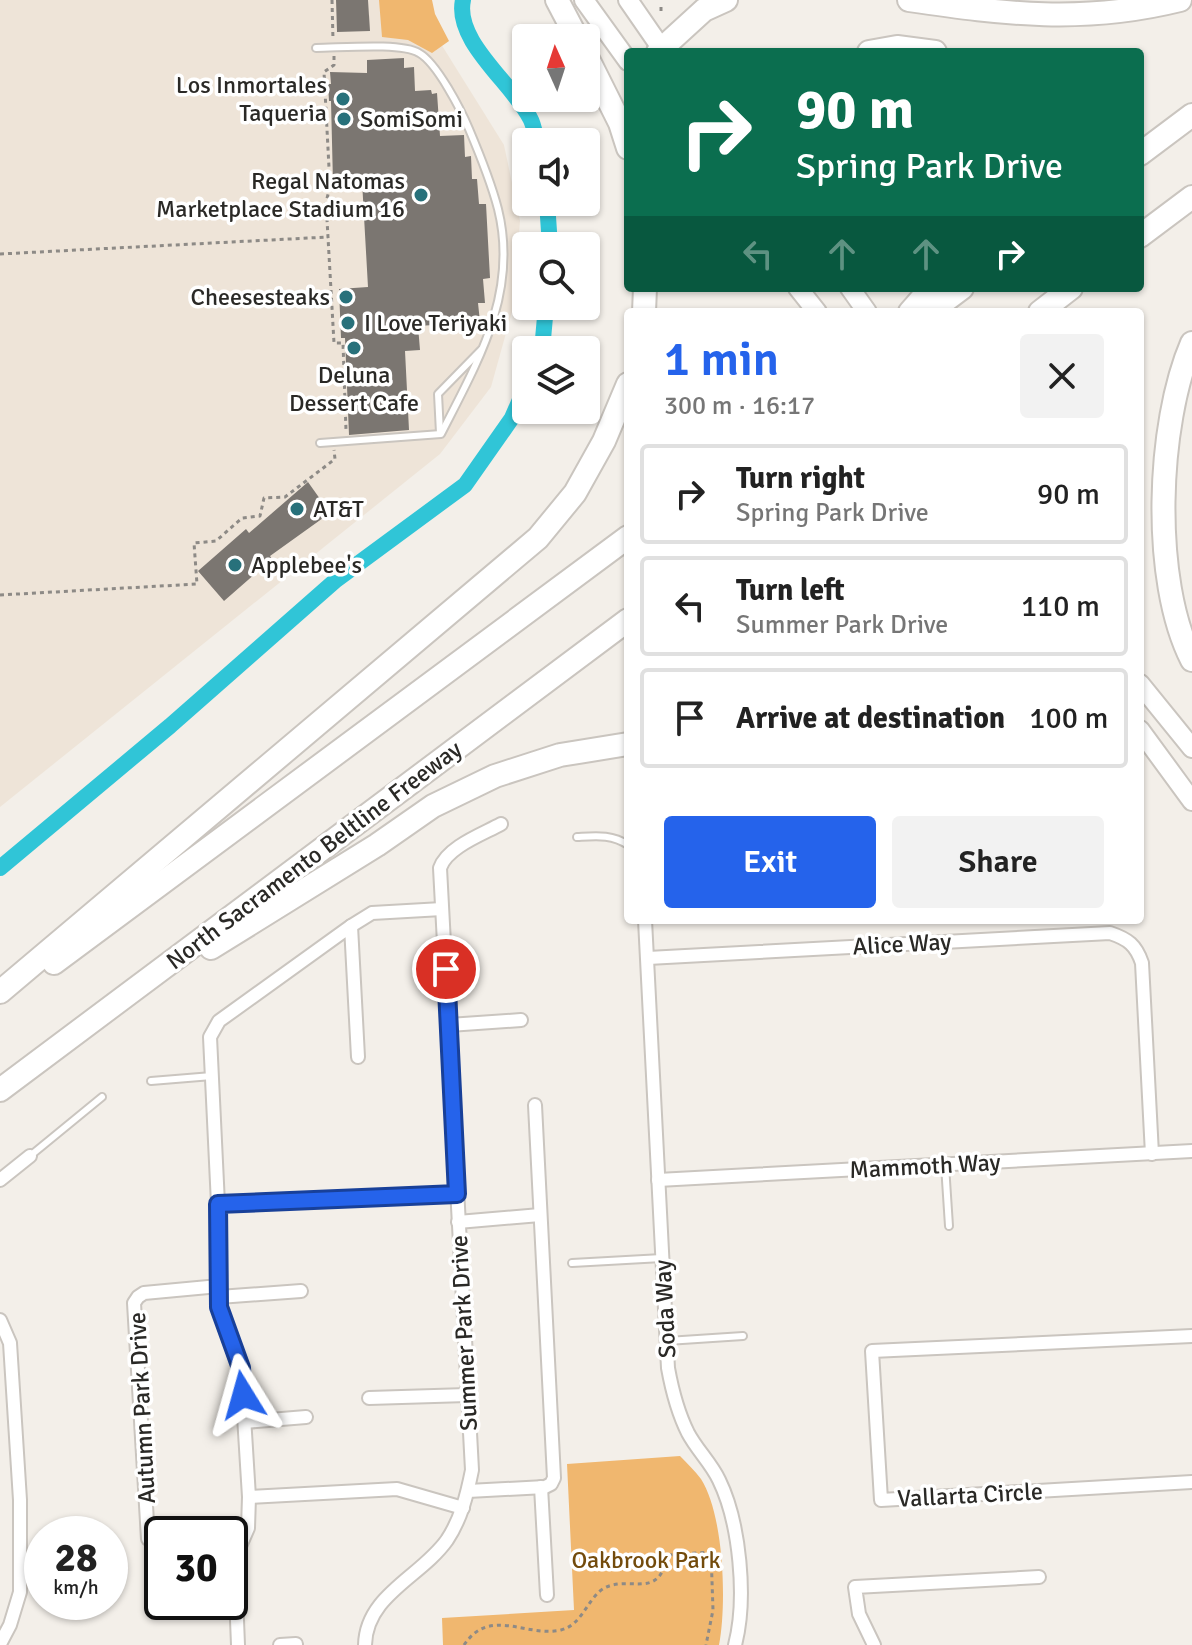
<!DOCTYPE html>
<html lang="en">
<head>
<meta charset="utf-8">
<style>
  body { margin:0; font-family:Signika,sans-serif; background:#f2f2f2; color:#222; height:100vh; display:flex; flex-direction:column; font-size:30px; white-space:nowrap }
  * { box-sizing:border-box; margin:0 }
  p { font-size:26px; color:#767676 }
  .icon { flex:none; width:44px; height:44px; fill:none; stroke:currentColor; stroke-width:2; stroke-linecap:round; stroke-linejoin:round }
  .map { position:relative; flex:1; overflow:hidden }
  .sheet { position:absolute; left:624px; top:308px; width:520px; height:616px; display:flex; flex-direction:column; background:#fff; border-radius:8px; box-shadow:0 2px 6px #0004 }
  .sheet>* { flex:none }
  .top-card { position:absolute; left:624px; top:48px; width:520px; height:244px; border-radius:8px; box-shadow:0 2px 6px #0004; background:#0b6e4f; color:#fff; overflow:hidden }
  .needle { width:52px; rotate:357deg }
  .buttons { position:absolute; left:512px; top:24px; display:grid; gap:16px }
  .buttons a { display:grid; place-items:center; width:88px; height:88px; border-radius:8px; background:#fff; box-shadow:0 2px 6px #0004; font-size:40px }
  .speed { position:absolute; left:24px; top:1516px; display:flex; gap:16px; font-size:40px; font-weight:700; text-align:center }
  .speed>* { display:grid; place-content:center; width:104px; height:104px; border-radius:50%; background:#fff; box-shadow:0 2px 6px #0004; line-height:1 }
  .speed small { font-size:20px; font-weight:400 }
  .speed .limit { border:4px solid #111; border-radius:12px; background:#fff; color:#111 }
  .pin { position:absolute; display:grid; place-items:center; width:68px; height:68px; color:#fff; margin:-34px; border:4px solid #fff; border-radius:50%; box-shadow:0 2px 8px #0007 }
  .me { position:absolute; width:88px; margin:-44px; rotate:352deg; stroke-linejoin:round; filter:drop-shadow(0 0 6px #0008) }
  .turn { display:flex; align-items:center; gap:28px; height:168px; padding:0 40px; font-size:36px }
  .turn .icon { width:104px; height:104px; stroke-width:2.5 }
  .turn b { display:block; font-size:56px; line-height:68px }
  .lanes { display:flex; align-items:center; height:76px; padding:0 40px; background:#0003; justify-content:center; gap:40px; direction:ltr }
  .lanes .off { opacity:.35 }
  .round { display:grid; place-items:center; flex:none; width:84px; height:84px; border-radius:8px; background:#f2f2f2 }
  .summary { display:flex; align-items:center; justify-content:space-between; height:136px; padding:0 40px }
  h1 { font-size:48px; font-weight:600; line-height:60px; color:#2563eb }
  .primary-button { display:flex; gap:16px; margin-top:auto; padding:16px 40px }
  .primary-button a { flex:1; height:92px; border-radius:8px; background:#2563eb; color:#fff; font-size:32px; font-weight:600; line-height:92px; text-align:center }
  .primary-button a+a { background:#f2f2f2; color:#222 }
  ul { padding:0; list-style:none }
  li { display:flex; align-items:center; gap:24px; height:100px; margin:0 16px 12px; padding:0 24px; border:4px solid #e0e0e0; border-radius:8px }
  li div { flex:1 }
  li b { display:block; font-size:30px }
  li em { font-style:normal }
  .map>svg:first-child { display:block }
  .built { fill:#eee4d8 }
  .green { fill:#f0b76f }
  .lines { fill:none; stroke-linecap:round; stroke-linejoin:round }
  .canal { stroke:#30c5d7; stroke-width:16 }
  .building { fill:#7b7671 }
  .service-casing { stroke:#cac5bf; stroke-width:10 }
  .minor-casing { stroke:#cac5bf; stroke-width:16 }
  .secondary-casing { stroke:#cac5bf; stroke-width:22 }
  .motorway-casing { stroke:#cac5bf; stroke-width:26 }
  .path { stroke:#8d8a86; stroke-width:3; stroke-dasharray:4 4; stroke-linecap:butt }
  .service { stroke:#fff; stroke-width:6 }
  .minor { stroke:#fff; stroke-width:12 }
  .secondary { stroke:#fff; stroke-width:18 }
  .motorway { stroke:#fff; stroke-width:22 }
  .route-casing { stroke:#184099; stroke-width:20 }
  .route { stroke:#2563eb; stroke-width:14 }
  .poi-dot { fill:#28717b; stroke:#fff; stroke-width:3 }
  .labels { text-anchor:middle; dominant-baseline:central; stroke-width:7; stroke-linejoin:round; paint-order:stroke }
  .poi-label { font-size:24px; fill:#2a2926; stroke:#fff; text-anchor:start }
  .street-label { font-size:24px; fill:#2a2926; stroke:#fff }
  .park-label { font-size:24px; fill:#734b0c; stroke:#fff }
</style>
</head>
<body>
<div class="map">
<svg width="1192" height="1645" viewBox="0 0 1192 1645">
  <rect width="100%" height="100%" fill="#f3efe9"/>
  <polygon class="built" points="0,0 385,0 436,36 504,145 520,221 513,308 491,387 440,454 0,807"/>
  <g class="green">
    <polygon points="379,0 432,0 435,14 449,41 432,53 408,40 382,37"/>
    <path d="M 680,1456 C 687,1463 695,1471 701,1479 C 724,1515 727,1604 719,1645 L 443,1645 L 442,1618 L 574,1610 L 567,1464 Z"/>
  </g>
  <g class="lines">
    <g class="canal">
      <path d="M 463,0 C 454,41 512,83 530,118 C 534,125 535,134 537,142"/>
      <polyline points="547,202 550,246"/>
      <polyline points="542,350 546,306"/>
      <polyline points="0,868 170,726 336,580 465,485 512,418 526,386"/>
    </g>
  </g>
  <g class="building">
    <polygon points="336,0 368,0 370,31 337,32"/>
    <polygon points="404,58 404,68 414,67 415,91 431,90 432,94 437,93 440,136 464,135 465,157 471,156 472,179 477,179 479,204 486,204 490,278 483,279 485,303 478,303 480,322 418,326 420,350 405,351 409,430 349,435 345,338 341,338 339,289 368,287 362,181 333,183 331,101 329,101 328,84 331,84 330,72 367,73 367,60"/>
    <polygon points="308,482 330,513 270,556 272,559 224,601 198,571 246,529 249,533"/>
  </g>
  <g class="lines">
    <g class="service-casing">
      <g id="service">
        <path d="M 316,48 C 339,48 401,42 419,53 C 437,63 461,110 469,129 C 480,155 491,182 498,209 C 519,293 477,363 441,434 L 320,443"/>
        <polyline points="440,433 438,394 481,350"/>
        <path d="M 577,837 C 596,836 612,834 628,845"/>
        <polyline points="151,1081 212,1076"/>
        <polyline points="30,1156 102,1097"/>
        <polyline points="945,1165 949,1226"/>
        <polyline points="572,1263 662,1258"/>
        <polyline points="667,1341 743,1336"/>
      </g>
    </g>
    <g class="minor-casing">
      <g id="minor">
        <path d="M 645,920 L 668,1368 C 672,1390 678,1413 688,1433 C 697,1450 711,1463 719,1480 C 740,1523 747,1599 735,1645"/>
        <polyline points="351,926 372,913 442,909"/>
        <path d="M 648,958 L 1110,933 C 1128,939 1136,945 1142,963 L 1152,1154"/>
        <polyline points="449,1025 521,1020"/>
        <polyline points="0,1180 30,1156"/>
        <polyline points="658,1180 1192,1151"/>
        <polyline points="218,1204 457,1194"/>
        <polyline points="458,1222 540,1215"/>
        <polyline points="219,1297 301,1291"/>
        <polyline points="0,1320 10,1343 20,1500 20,1592 10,1625 0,1644"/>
        <polyline points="1192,1336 872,1351 881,1500 1192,1482"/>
        <polyline points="369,1398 467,1395"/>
        <polyline points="245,1422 306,1417"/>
        <polyline points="541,1487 547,1595"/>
        <polyline points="468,1491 545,1487 551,1484 554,1478 535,1105"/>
        <polyline points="249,1497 397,1489 463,1508"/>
        <polyline points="162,1539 148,1539 134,1303 138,1297 144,1293 219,1286"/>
        <polyline points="238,1645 235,1569 237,1553 248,1528 249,1497 241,1368 219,1307 218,1204 210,1037 219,1021 351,926 358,1057"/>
        <polyline points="280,1645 296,1644"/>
        <path d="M 365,1645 C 366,1595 421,1577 447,1540 C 461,1519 467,1495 472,1470 L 440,868 C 447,847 483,834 501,824"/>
        <polyline points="874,1645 859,1614 855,1587 1039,1577"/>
      </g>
    </g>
    <g class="secondary-casing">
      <g id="secondary">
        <polyline points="584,0 628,61"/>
        <polyline points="628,0 664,52"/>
        <polyline points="798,288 817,312"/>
        <polyline points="850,288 867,312"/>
        <polyline points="1140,684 1192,748"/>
        <polyline points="1140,730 1192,801"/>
      </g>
    </g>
    <g class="motorway-casing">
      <g id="motorway">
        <polyline points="557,0 577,38"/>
        <path d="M 909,0 C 1005,14 1083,24 1180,0"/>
        <polyline points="658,52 704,10 726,0"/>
        <polyline points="869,52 897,47 935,52"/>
        <polyline points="586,55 620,123 628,148"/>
        <polyline points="1140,154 1192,115"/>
        <polyline points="1140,236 1192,197"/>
        <polyline points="644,312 645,288"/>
        <polyline points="910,312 931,288"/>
        <polyline points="930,312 962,288"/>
        <polyline points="1040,312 1071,288"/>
        <path d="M 1192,343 C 1157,424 1151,580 1192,660"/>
        <polyline points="211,948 377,845 433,806 495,776 560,755 628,744"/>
        <polyline points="54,963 628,537"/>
        <polyline points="0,992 538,538 575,493 604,441 628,384"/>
        <polyline points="0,1090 628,620"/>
      </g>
    </g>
    <g class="path">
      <polyline points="332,0 333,40"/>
      <polyline points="661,7 661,12"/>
      <polyline points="334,56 334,65 324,72 330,187 326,202 334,343 343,343 346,430"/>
      <polyline points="0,254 328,237"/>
      <polyline points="0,595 197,584 194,543 216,541 242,518 260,516 264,498 285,497 335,459 334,450"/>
      <path d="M 464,1645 C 490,1606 527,1638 561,1630 C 581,1625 586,1603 600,1591 C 625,1571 660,1604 667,1555 L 711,1552 L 713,1610 L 706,1645"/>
    </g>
    <use href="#service" class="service"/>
    <use href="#minor" class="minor"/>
    <use href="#secondary" class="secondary"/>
    <use href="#motorway" class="motorway"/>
  </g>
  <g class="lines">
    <g class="route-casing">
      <polyline id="route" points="243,1395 241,1368 219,1307 218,1204 457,1194 446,969"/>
    </g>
    <use href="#route" class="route"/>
  </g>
  <g class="poi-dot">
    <circle cx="343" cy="99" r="8"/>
    <circle cx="344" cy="119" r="8"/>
    <circle cx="421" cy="195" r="8"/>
    <circle cx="346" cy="297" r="8"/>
    <circle cx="348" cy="323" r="8"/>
    <circle cx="354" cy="348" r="8"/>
    <circle cx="297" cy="509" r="8"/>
    <circle cx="235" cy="565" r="8"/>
  </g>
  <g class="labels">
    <g class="poi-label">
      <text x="327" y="85" text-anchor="end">Los Inmortales<tspan x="327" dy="28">Taqueria</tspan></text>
      <text x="360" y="119">SomiSomi</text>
      <text x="405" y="181" text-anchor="end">Regal Natomas<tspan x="405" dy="28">Marketplace Stadium 16</tspan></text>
      <text x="330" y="297" text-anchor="end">Cheesesteaks</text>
      <text x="364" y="323">I Love Teriyaki</text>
      <text x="354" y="375" text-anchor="middle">Deluna<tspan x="354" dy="28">Dessert Cafe</tspan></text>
      <text x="313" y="509">AT&amp;T</text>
      <text x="251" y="565">Applebee's</text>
    </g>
    <g class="street-label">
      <text transform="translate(314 855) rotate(-37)">North Sacramento Beltline Freeway</text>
      <text transform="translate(902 944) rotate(-3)">Alice Way</text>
      <text transform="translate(925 1166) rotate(-3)">Mammoth Way</text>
      <text transform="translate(665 1309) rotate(-93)">Soda Way</text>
      <text transform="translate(464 1333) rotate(-93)">Summer Park Drive</text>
      <text transform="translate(142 1408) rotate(-93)">Autumn Park Drive</text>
      <text transform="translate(970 1495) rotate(-3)">Vallarta Circle</text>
    </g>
    <g class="park-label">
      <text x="646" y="1560">Oakbrook Park</text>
    </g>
  </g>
</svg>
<div class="buttons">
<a><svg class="needle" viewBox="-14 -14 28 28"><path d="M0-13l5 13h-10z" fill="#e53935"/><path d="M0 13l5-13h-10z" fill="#767676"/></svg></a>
<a><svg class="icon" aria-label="sound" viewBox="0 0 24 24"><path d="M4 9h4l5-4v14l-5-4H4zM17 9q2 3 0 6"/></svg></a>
<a><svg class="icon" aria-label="search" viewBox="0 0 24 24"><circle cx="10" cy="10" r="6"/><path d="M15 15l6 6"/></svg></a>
<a><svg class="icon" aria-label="layers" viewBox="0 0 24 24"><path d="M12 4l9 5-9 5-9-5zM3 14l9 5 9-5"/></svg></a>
</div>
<div class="speed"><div>28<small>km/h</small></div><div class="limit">30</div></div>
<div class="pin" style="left:446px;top:969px;background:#d93025"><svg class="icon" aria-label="arrive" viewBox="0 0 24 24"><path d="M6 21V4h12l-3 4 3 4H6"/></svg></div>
<svg class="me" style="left:243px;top:1395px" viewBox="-20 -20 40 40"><path d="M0-17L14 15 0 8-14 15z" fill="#2563eb" stroke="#fff" stroke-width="4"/></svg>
<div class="top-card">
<div class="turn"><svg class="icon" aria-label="right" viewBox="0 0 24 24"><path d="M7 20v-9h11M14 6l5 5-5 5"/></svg><div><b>90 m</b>Spring Park Drive</div></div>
<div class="lanes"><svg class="icon off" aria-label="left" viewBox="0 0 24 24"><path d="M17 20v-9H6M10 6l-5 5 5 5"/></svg><svg class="icon off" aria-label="ahead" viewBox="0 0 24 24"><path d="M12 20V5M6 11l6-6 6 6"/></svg><svg class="icon off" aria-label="ahead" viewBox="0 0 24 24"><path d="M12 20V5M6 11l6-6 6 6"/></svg><svg class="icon" aria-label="right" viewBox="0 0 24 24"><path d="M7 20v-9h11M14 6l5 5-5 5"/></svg></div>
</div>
<section class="sheet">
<div class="summary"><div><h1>1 min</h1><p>300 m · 16:17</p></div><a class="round"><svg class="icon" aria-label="close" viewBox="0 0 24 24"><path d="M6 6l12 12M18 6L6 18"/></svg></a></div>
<ul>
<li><svg class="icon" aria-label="right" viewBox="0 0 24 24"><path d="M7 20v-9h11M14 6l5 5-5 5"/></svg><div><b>Turn right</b><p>Spring Park Drive</p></div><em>90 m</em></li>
<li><svg class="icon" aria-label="left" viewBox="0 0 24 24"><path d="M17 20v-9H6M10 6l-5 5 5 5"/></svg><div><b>Turn left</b><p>Summer Park Drive</p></div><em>110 m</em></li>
<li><svg class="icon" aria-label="arrive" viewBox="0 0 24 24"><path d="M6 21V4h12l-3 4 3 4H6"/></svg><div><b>Arrive at destination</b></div><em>100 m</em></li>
</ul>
<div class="primary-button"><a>Exit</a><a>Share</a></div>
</section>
</div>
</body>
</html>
